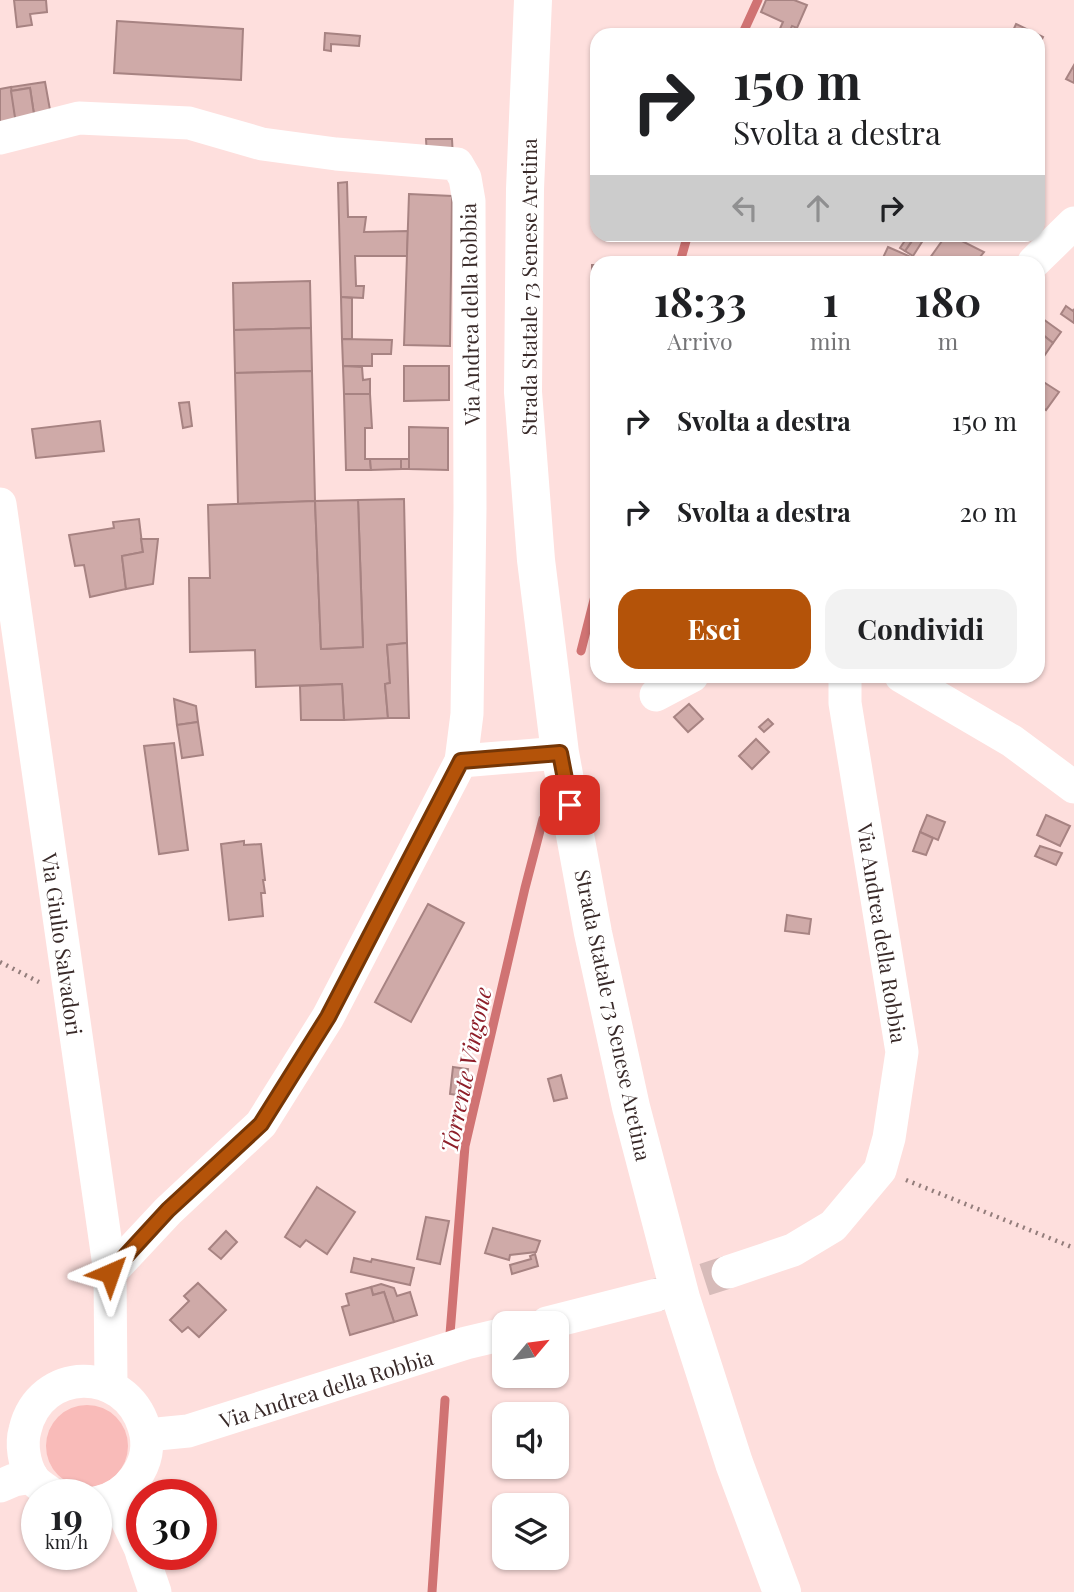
<!DOCTYPE html>
<html lang="it">
<head>
<meta charset="utf-8">
<style>
  body { margin:0; font-family:"Playfair Display",serif; background:#f2f2f2; color:#202124; height:100vh; display:flex; flex-direction:column; font-size:26px; white-space:nowrap }
  * { box-sizing:border-box; margin:0 }
  p { font-size:23px; color:#757577 }
  .icon { flex:none; width:38px; height:38px; fill:none; stroke:currentColor; stroke-width:2; stroke-linecap:round; stroke-linejoin:round }
  .map { position:relative; flex:1; overflow:hidden }
  .side { position:absolute; left:590px; top:256px; width:455px; height:427px; display:flex; flex-direction:column; background:#fff; border-radius:21px; box-shadow:0 2px 5px #0004 }
  .side>* { flex:none }
  .hud { position:absolute; left:590px; top:28px; width:455px; height:214px; border-radius:21px; box-shadow:0 2px 5px #0004; background:#fff; color:#202124; overflow:hidden }
  .needle { width:46px; rotate:61deg }
  .buttons { position:absolute; left:492px; top:1311px; display:grid; gap:14px }
  .buttons a { display:grid; place-items:center; width:77px; height:77px; border-radius:14px; background:#fff; box-shadow:0 2px 5px #0004; font-size:35px }
  .speed { position:absolute; left:21px; top:1479px; display:flex; gap:14px; font-size:35px; font-weight:700; text-align:center }
  .speed>* { display:grid; place-content:center; width:91px; height:91px; border-radius:50%; background:#fff; box-shadow:0 2px 5px #0004; line-height:1 }
  .speed small { font-size:18px; font-weight:400 }
  .speed .limit { border:10px solid #d22; background:#fff; color:#111 }
  .pin { position:absolute; display:grid; place-items:center; width:60px; height:60px; color:#fff; margin:-30px; border-radius:14px; box-shadow:0 4px 10px #0006 }
  .me { position:absolute; width:77px; margin:-38px; rotate:43deg; stroke-linejoin:round; filter:drop-shadow(0 0 5px #0008) }
  .turn { display:flex; align-items:center; gap:24px; height:147px; padding:0 28px; font-size:32px }
  .turn .icon { width:91px; height:91px; stroke-width:2.5 }
  .turn b { display:block; font-size:49px; line-height:60px }
  .lanes { display:flex; align-items:center; height:66px; padding:0 28px; background:#0003; justify-content:center; gap:35px; direction:ltr }
  .lanes .off { opacity:.35 }
  .eta { display:flex; justify-content:space-evenly; align-items:center; height:119px; text-align:center }
  .eta b { font-size:42px; font-weight:700; line-height:49px }
  .action { display:flex; gap:14px; margin-top:auto; padding:14px 28px }
  .action a { flex:1; height:80px; border-radius:21px; background:#b45309; color:#fff; font-size:28px; font-weight:700; line-height:80px; text-align:center }
  .action a+a { background:#f2f2f2; color:#202124 }
  ul { padding:0; list-style:none }
  li { display:flex; align-items:center; gap:21px; height:91px; padding:0 28px }
  li div { flex:1 }
  li b { display:block; font-size:26px }
  li em { font-style:normal }
  .map>svg:first-child { display:block }
  .green { fill:#f9bbb9 }
  .lines { fill:none; stroke-linecap:round; stroke-linejoin:round }
  .stream { stroke:#d07373; stroke-width:9 }
  .building { fill:#cfaaa8; stroke:#a78382; stroke-width:2 }
  .minor-tunnel { stroke:#d7bbb9; stroke-width:33; stroke-dasharray:33 17; stroke-linecap:butt }
  .path { stroke:#937d7b; stroke-width:4.5; stroke-dasharray:2 5; stroke-linecap:butt }
  .minor { stroke:#fff; stroke-width:33 }
  .major { stroke:#fff; stroke-width:38 }
  .route-casing { stroke:#753606; stroke-width:18 }
  .route { stroke:#b45309; stroke-width:12 }
  .labels { text-anchor:middle; dominant-baseline:central; stroke-width:5; stroke-linejoin:round; paint-order:stroke }
  .street-label { font-size:21px; fill:#392a29; stroke:#fff }
  .water-label { font-size:23px; font-style:italic; fill:#8e1f2a; stroke:#fff }
</style>
</head>
<body>
<div class="map">
<svg width="1074" height="1592" viewBox="0 0 1074 1592">
  <rect width="100%" height="100%" fill="#fedfdd"/>
  <circle class="green" cx="87" cy="1446" r="41"/>
  <g class="lines">
    <g class="stream">
      <polyline points="742,35 758,0"/>
      <polyline points="680,262 688,234"/>
      <polyline points="581,651 597,588"/>
      <polyline points="450,1334 465,1146 525,888 543,819"/>
      <polyline points="432,1592 445,1400"/>
    </g>
  </g>
  <g class="building">
    <polygon points="14,0 46,0 47,12 30,14 32,25 17,27"/>
    <polygon points="766,0 794,0 807,5 797,28 792,26 788,35 778,33 783,22 761,12"/>
    <polygon points="117,21 243,29 241,80 114,73"/>
    <polygon points="1016,24 1043,37 1038,47 1038,35 1011,35"/>
    <polygon points="325,33 360,36 359,46 331,44 331,51 324,50"/>
    <polygon points="1074,65 1074,83 1066,79"/>
    <polygon points="45,82 52,121 35,121 30,88 11,91 11,87"/>
    <polygon points="11,87 17,127 0,130 0,89"/>
    <polygon points="30,88 35,121 16,124 11,91"/>
    <polygon points="426,139 452,139 453,158 427,158"/>
    <polygon points="347,182 348,217 366,217 364,232 408,231 407,256 355,256 356,286 364,286 363,298 341,297 338,183"/>
    <polygon points="409,194 452,196 450,346 404,345"/>
    <polygon points="917,234 927,234 913,256 905,251"/>
    <polygon points="947,234 948,234 984,252 976,262 927,262"/>
    <polygon points="906,239 911,242 905,251 900,248"/>
    <polygon points="888,247 911,257 909,262 881,262"/>
    <rect x="592" y="265" width="5" height="11"/>
    <polygon points="310,281 311,328 234,330 233,283"/>
    <polygon points="341,297 352,298 352,339 342,339"/>
    <polygon points="1066,306 1073,311 1074,309 1074,323 1061,314"/>
    <polygon points="1043,319 1061,332 1053,343 1038,331 1038,327"/>
    <polygon points="311,328 312,371 235,373 234,330"/>
    <polygon points="1038,331 1053,343 1038,365"/>
    <polygon points="342,339 392,340 391,354 372,354 372,366 343,366"/>
    <polygon points="343,366 362,367 363,380 370,379 370,394 344,394"/>
    <polygon points="404,366 449,366 449,400 404,401"/>
    <polygon points="312,371 315,501 238,504 235,373"/>
    <polygon points="1042,381 1059,392 1046,410 1038,404 1038,387"/>
    <polygon points="344,394 370,394 372,428 365,428 365,459 370,459 371,470 346,470"/>
    <polygon points="189,402 192,426 183,428 179,403"/>
    <polygon points="100,421 104,451 36,458 32,429"/>
    <polygon points="409,427 448,428 448,470 409,469"/>
    <polygon points="370,459 401,459 401,469 371,470"/>
    <rect x="401" y="459" width="8" height="10"/>
    <polygon points="404,499 407,643 387,645 390,683 385,684 388,718 344,720 342,684 256,687 255,650 190,652 189,578 210,578 208,505 315,501 321,649 363,647 358,500"/>
    <polygon points="358,500 363,647 321,649 315,501"/>
    <polygon points="139,519 143,552 122,556 126,589 90,597 84,565 75,566 69,535 114,528 113,522"/>
    <polygon points="141,539 158,539 153,584 126,589 122,556 143,552"/>
    <polygon points="407,643 409,718 388,718 385,684 390,683 387,645"/>
    <polygon points="342,684 344,720 301,720 300,686"/>
    <polygon points="174,699 196,706 198,722 177,725"/>
    <polygon points="689,704 703,719 688,732 674,717"/>
    <polygon points="768,719 773,724 764,732 759,727"/>
    <polygon points="198,722 203,755 182,758 177,725"/>
    <polygon points="756,739 769,752 752,769 739,756"/>
    <polygon points="174,743 188,850 159,854 144,746"/>
    <polygon points="927,815 945,822 938,840 920,832"/>
    <polygon points="1046,815 1070,826 1060,846 1037,835"/>
    <polygon points="920,832 933,838 926,855 913,851"/>
    <polygon points="244,841 244,845 261,844 265,880 263,880 265,893 261,893 263,916 229,920 221,844"/>
    <polygon points="1040,846 1062,853 1056,865 1035,856"/>
    <polygon points="428,904 464,923 411,1022 375,1002"/>
    <polygon points="787,915 811,919 809,934 785,931"/>
    <polygon points="453,1067 468,1069 464,1096 450,1094"/>
    <polygon points="561,1075 567,1098 554,1101 548,1079"/>
    <polygon points="317,1187 355,1212 327,1254 306,1240 300,1247 285,1237"/>
    <polygon points="426,1217 449,1221 440,1264 417,1259"/>
    <polygon points="493,1228 540,1241 536,1252 510,1255 509,1260 485,1253"/>
    <polygon points="226,1231 237,1242 221,1259 209,1249"/>
    <polygon points="535,1254 538,1266 512,1274 510,1265 531,1259 530,1256"/>
    <polygon points="354,1258 371,1262 372,1259 414,1268 410,1285 351,1272"/>
    <polygon points="198,1283 226,1310 199,1337 188,1327 182,1332 170,1320 189,1301 184,1296"/>
    <polygon points="381,1284 394,1288 397,1296 410,1292 417,1315 394,1322 384,1292 373,1295 371,1287"/>
    <polygon points="371,1287 373,1295 384,1292 394,1322 350,1335 342,1307 349,1305 346,1294"/>
  </g>
  <g class="lines">
    <polyline class="minor-tunnel" points="657,1295 728,1272"/>
    <g class="path">
      <polyline points="0,962 39,982"/>
      <polyline points="906,1180 1074,1248"/>
    </g>
    <g class="minor">
      <polyline points="0,138 79,118 189,123 262,144 336,154 457,164 465,178 469,201 470,508 467,714 461,761"/>
      <polyline points="1034,262 1074,223"/>
      <polyline points="0,504 110,1273 111,1386"/>
      <polyline points="901,676 1012,741 1074,787"/>
      <polyline points="656,695 692,676"/>
      <polyline points="728,1272 793,1250 833,1226 880,1170 889,1138 902,1052 845,703 845,676"/>
      <polyline points="110,1273 168,1211 261,1124 328,1017 461,761 560,753"/>
      <polyline points="547,1323 657,1295"/>
      <polyline points="147,1435 188,1431 466,1343 504,1334"/>
      <polyline points="0,1486 14,1480 32,1477"/>
      <path d="M 52,1494 C 45,1489 36,1484 32,1477 C 24,1464 21,1444 25,1430 C 40,1366 125,1365 144,1427 C 150,1445 146,1463 135,1478 C 126,1491 112,1500 96,1503"/>
      <polyline points="116,1497 142,1552"/>
      <polyline points="142,1554 155,1592"/>
    </g>
    <polyline class="major" points="533,0 525,189 523,392 536,560 560,753 593,933 631,1107 681,1298 734,1463 782,1592"/>
  </g>
  <g class="lines">
    <g class="route-casing">
      <polyline id="route" points="110,1273 168,1210 261,1124 328,1017 461,761 560,753 570,805"/>
    </g>
    <use href="#route" class="route"/>
  </g>
  <g class="labels">
    <g class="street-label">
      <text transform="translate(528 287) rotate(-90)">Strada Statale 73 Senese Aretina</text>
      <text transform="translate(469 314) rotate(-91)">Via Andrea della Robbia</text>
      <text transform="translate(883 933) rotate(81)">Via Andrea della Robbia</text>
      <text transform="translate(63 944) rotate(82)">Via Giulio Salvadori</text>
      <text transform="translate(614 1015) rotate(78)">Strada Statale 73 Senese Aretina</text>
      <text transform="translate(326 1388) rotate(-17)">Via Andrea della Robbia</text>
    </g>
    <g class="water-label">
      <text transform="translate(465 1070) rotate(-78)">Torrente Vingone</text>
    </g>
  </g>
</svg>
<div class="buttons">
<a><svg class="needle" viewBox="-14 -14 28 28"><path d="M0-13l5 13h-10z" fill="#e53935"/><path d="M0 13l5-13h-10z" fill="#757577"/></svg></a>
<a><svg class="icon" aria-label="sound" viewBox="0 0 24 24"><path d="M4 9h4l5-4v14l-5-4H4zM17 9q2 3 0 6"/></svg></a>
<a><svg class="icon" aria-label="layers" viewBox="0 0 24 24"><path d="M12 4l9 5-9 5-9-5zM3 14l9 5 9-5"/></svg></a>
</div>
<div class="speed"><div>19<small>km/h</small></div><div class="limit">30</div></div>
<div class="pin" style="left:570px;top:805px;background:#d93025"><svg class="icon" aria-label="arrive" viewBox="0 0 24 24"><path d="M6 21V4h12l-3 4 3 4H6"/></svg></div>
<svg class="me" style="left:110px;top:1273px" viewBox="-20 -20 40 40"><path d="M0-17L14 15 0 8-14 15z" fill="#b45309" stroke="#fff" stroke-width="4"/></svg>
<div class="hud">
<div class="turn"><svg class="icon" aria-label="right" viewBox="0 0 24 24"><path d="M7 20v-9h11M14 6l5 5-5 5"/></svg><div><b>150 m</b>Svolta a destra</div></div>
<div class="lanes"><svg class="icon off" aria-label="left" viewBox="0 0 24 24"><path d="M17 20v-9H6M10 6l-5 5 5 5"/></svg><svg class="icon off" aria-label="ahead" viewBox="0 0 24 24"><path d="M12 20V5M6 11l6-6 6 6"/></svg><svg class="icon" aria-label="right" viewBox="0 0 24 24"><path d="M7 20v-9h11M14 6l5 5-5 5"/></svg></div>
</div>
<section class="side">
<div class="eta">
<div><b>18:33</b><p>Arrivo</p></div>
<div><b>1</b><p>min</p></div>
<div><b>180</b><p>m</p></div>
</div>
<ul>
<li><svg class="icon" aria-label="right" viewBox="0 0 24 24"><path d="M7 20v-9h11M14 6l5 5-5 5"/></svg><div><b>Svolta a destra</b></div><em>150 m</em></li>
<li><svg class="icon" aria-label="right" viewBox="0 0 24 24"><path d="M7 20v-9h11M14 6l5 5-5 5"/></svg><div><b>Svolta a destra</b></div><em>20 m</em></li>
</ul>
<div class="action"><a>Esci</a><a>Condividi</a></div>
</section>
</div>
</body>
</html>
